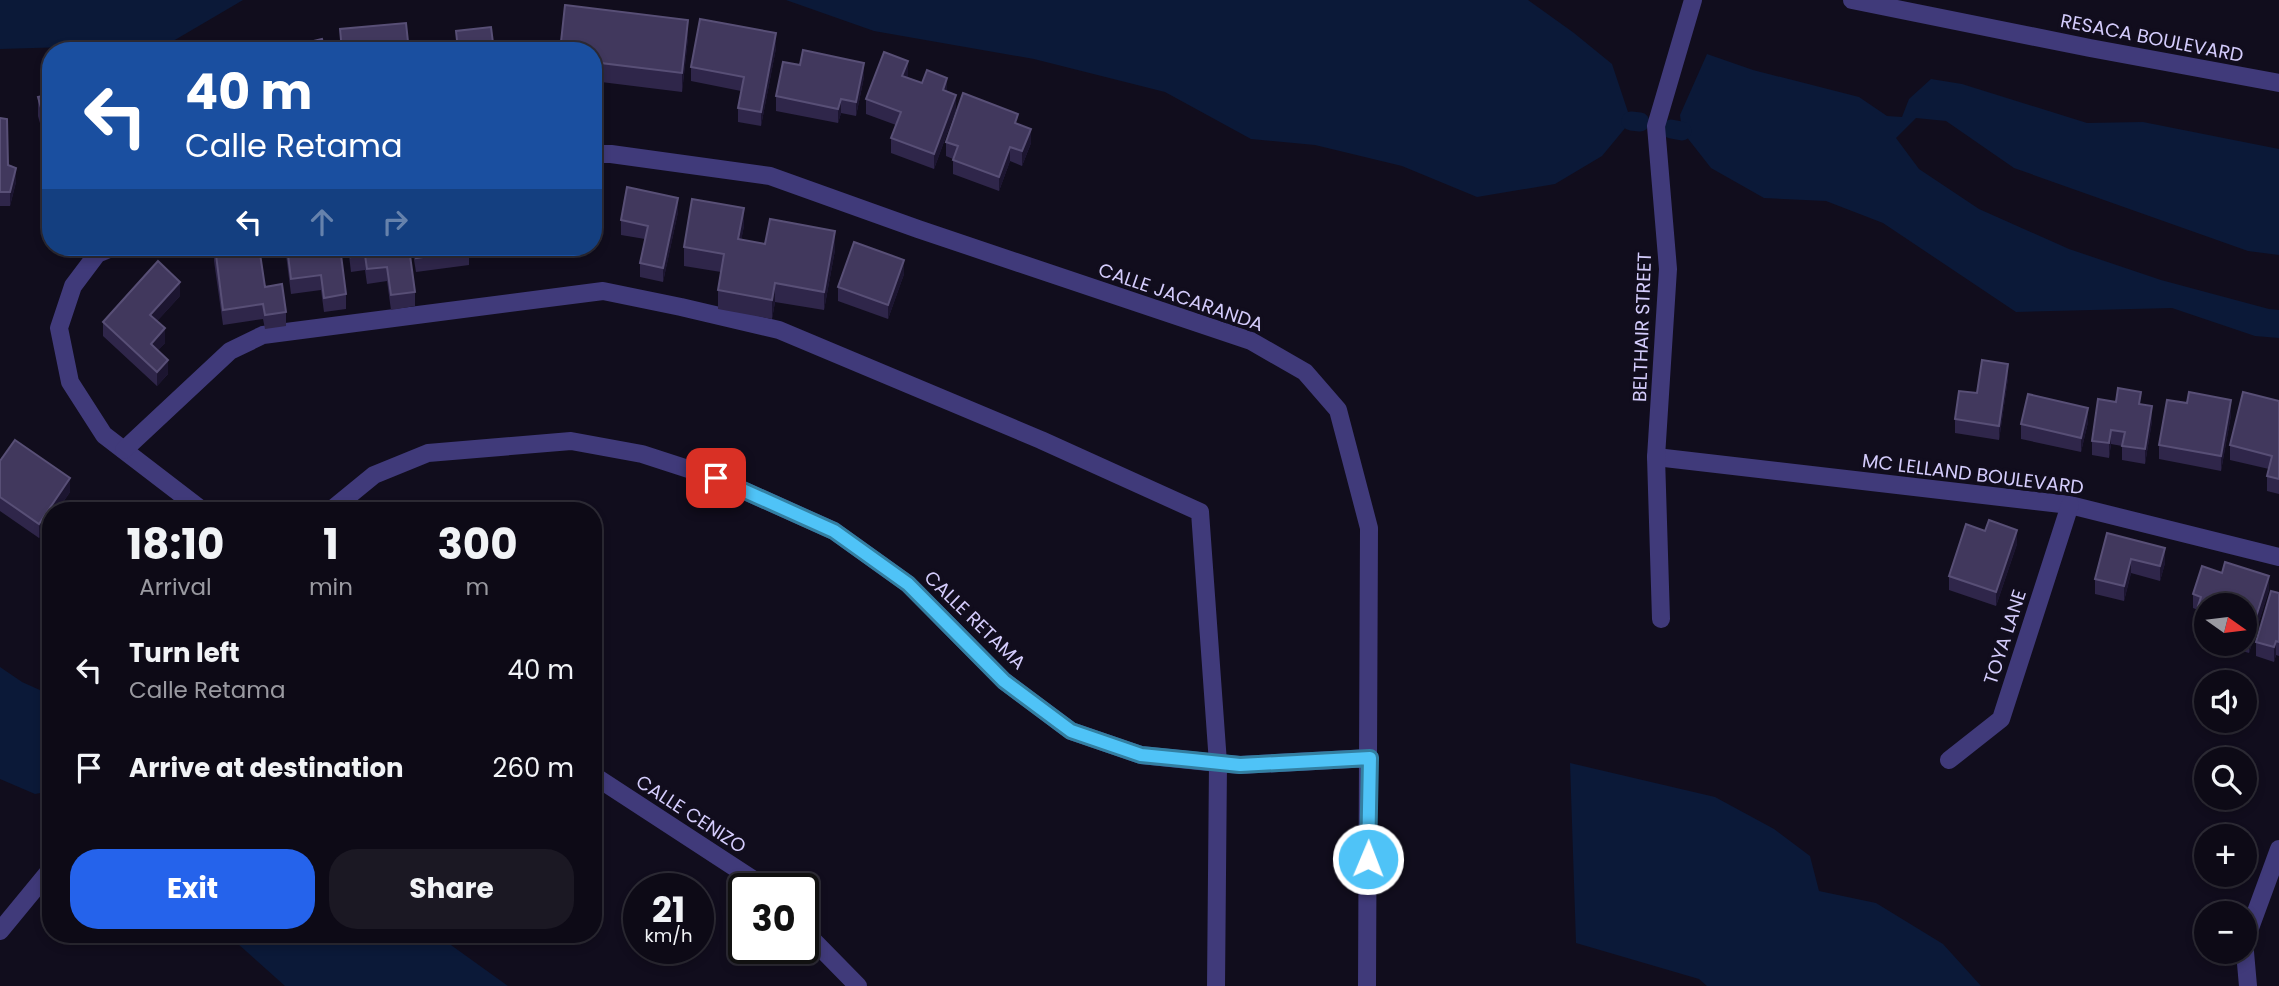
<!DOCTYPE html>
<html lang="en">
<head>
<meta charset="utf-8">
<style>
  body { margin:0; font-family:Poppins,sans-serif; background:#1b1823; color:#f1f3f6; height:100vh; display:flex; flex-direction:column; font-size:26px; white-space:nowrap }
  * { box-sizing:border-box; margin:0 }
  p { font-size:23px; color:#9a9aa1 }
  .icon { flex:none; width:38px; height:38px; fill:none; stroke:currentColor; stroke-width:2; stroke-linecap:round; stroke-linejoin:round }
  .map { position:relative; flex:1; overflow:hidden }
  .drawer { position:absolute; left:42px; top:502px; width:560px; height:441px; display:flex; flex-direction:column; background:#0d0a16; border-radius:28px; box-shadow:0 4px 10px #0003,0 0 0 2px #2d2b35 }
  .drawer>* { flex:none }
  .top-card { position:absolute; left:42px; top:42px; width:560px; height:214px; border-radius:28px; box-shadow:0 4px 10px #0003,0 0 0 2px #2d2b35; background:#1a4fa0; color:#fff; overflow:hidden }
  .needle { width:46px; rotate:104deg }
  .tools { position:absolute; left:2194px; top:593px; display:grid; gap:14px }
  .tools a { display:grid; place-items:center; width:63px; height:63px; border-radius:50%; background:#0d0a16; box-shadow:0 4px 10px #0003,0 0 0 2px #2d2b35; font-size:35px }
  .speed { position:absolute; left:623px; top:873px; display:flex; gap:14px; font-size:35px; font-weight:700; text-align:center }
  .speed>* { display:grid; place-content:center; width:91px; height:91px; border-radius:50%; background:#0d0a16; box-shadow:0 4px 10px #0003,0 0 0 2px #2d2b35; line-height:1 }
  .speed small { font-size:18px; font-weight:400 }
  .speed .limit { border:4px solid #111; border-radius:10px; background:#fff; color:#111 }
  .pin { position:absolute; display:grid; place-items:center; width:60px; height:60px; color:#fff; margin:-30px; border-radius:14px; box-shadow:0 4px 10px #0006 }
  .me { position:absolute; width:77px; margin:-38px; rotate:1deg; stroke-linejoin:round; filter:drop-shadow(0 0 5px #0008) }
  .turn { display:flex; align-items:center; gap:24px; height:147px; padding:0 28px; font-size:32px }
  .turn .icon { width:91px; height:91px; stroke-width:2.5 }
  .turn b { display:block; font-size:49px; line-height:60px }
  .lanes { display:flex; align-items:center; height:66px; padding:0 28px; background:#0003; justify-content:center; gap:35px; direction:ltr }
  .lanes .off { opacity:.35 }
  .eta { display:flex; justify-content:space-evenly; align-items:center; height:119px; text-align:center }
  .eta b { font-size:42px; font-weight:700; line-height:49px }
  .primary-button { display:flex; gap:14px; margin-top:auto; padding:14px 28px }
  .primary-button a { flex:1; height:80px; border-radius:28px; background:#2563eb; color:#fff; font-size:28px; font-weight:700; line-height:80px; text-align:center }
  .primary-button a+a { background:#1b1823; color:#f1f3f6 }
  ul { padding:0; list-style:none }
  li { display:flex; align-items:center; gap:21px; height:98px; padding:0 28px }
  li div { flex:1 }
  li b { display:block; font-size:26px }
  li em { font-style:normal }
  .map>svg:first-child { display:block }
  .water { fill:#0b1938 }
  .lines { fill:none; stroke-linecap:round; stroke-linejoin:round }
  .canal { stroke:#0b1938; stroke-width:19 }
  .minor { stroke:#403a7a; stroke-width:18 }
  .wall { fill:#2f264a }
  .shaded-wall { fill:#1c1530 }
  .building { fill:#41385d; stroke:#584f76; stroke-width:2 }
  .route-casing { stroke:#337fa1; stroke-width:18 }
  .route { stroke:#4fc3f7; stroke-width:12 }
  .labels { text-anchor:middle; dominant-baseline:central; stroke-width:7; stroke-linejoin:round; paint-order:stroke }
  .street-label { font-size:19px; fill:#d4ccfc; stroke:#110d1d }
</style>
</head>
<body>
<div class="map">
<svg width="2279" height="986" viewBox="0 0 2279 986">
  <rect width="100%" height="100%" fill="#110d1d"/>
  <g class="water">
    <polygon points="0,0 243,0 168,44 0,49"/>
    <polygon points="786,0 1528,0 1574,33 1612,64 1631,121 1602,156 1555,184 1477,197 1402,166 1315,145 1251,139 1165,92 1034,59 874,31"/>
    <polygon points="1707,54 1753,70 1859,97 1887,116 1902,117 1909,99 1931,79 1962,84 2087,123 2143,122 2279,149 2279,255 2248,251 2014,168 1946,121 1916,118 1896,138 1919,169 1979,209 2069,249 2161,280 2269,309 2279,310 2279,338 2255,336 2172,308 2016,312 1883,223 1826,201 1764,198 1711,168 1682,131 1680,115"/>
    <polygon points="0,667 22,682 51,695 51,791 35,794 0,779"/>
    <polygon points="1570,763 1715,797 1774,829 1810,856 1819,891 1876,903 1943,944 1981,986 1707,986 1699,979 1576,943"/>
    <polygon points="228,935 437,935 508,986 285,986"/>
  </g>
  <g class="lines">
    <g class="canal">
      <polyline points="1631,121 1640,122"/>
      <polyline points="1671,129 1682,131"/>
    </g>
    <g class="minor">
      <polyline points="1852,0 2090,48 2279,83"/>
      <polyline points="593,154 611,154 770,176 918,229 1251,341 1305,372 1338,410 1369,528 1367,986"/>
      <polyline points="114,247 97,254 73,286 59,328 70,382 104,435 203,511"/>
      <polyline points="124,450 230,351 263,335 603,291 681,307 779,330 1041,440 1200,512 1218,763 1216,986"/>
      <polyline points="1656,457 2070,505 2279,557"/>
      <polyline points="330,511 374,475 428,453 571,441 642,454 716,478 834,531 908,584 1004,681 1071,731 1141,755 1218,763 1240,765 1370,758"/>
      <polyline points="1661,619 1656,457 1668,269 1656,126 1693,0"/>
      <polyline points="1949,760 2001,719 2070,505"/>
      <polyline points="593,775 757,882 763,889"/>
      <polyline points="803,930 858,986"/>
      <polyline points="0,931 51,869"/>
      <polyline points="2245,946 2246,939 2279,849"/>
      <polyline points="2245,952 2248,986"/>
    </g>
  </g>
  <g class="wall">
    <polygon points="688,38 682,92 593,81 593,51"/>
    <polygon points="776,48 761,126 738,122 738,108 741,91 691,81 691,67"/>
    <polygon points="908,76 907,77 947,92 956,109 934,169 891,153 891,138 896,125 866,114 866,99"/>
    <polygon points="864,77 856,116 841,113 838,123 776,111 776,96"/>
    <polygon points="51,94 48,152 38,116 38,97"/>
    <polygon points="0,118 8,165 16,182 10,206 0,206"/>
    <polygon points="1018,124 1031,143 1022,166 1010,161 999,191 953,174 953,159 946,156 946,142"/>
    <polygon points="593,188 600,203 598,246 593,246"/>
    <polygon points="678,212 663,282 640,277 640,263 645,239 621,235 621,220"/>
    <polygon points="744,226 741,240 765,244 835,250 824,310 775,302 772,319 718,309 718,290 721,272 684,266 684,247"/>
    <polygon points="214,247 265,287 286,312 286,326 265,329 263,319 223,325 214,261"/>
    <polygon points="285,247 340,247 346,294 346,309 324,312 321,290 291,294"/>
    <polygon points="348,247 398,247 415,292 415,306 391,310 387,281 367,284 365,270 351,272"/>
    <polygon points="412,247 469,247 469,265 416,272"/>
    <polygon points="480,247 527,247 527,252 482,257"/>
    <polygon points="904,274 888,319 838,301 838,287"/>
    <polygon points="180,296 157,321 165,343 158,350 168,374 157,386 103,336 103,322"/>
    <polygon points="2008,378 1999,440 1955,433 1955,419 1977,393"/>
    <polygon points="2279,401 2279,494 2267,491 2267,476 2269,469 2230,460 2230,445"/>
    <polygon points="2141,405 2152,421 2145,464 2122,460 2122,446 2111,444 2109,458 2092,455 2092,441"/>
    <polygon points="2231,415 2221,471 2159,459 2159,445"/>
    <polygon points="2088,422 2081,452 2021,439 2021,424"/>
    <polygon points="0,461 70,492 57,511 51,511 51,520 39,538 0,511"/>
    <polygon points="1985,531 2017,544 1996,606 1949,590 1949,576"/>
    <polygon points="2107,533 2165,563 2160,581 2131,573 2124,601 2095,594 2095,579"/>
    <polygon points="51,555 51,576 50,576 50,557"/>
    <polygon points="2269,590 2249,653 2229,647 2229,644 2245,644 2245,606 2207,606 2207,623 2198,620 2198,610 2193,608 2193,594"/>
    <polygon points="2279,593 2279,656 2276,655 2274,662 2256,656 2256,642"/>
  </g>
  <g class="shaded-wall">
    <polygon points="688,20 688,38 682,92 682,73"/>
    <polygon points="776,33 776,48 761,126 761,112"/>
    <polygon points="908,61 908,76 902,90 902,76"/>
    <polygon points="864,63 864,77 856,116 856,102"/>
    <polygon points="947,78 947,92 943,90"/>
    <polygon points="956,95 956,109 934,169 934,154"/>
    <polygon points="841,99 841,113 838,123 838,109"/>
    <polygon points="1031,129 1031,143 1022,166 1022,151"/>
    <rect x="48" y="133" width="3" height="19"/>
    <polygon points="1010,147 1010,161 999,191 999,177"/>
    <polygon points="16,168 16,182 10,206 10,192"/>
    <polygon points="678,198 678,212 663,282 663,268"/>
    <polygon points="744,208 744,226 738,258 738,239"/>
    <polygon points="835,231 835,250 824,310 824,292"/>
    <polygon points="904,260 904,274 888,319 888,305"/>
    <polygon points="180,282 180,296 150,329 150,315"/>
    <polygon points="775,283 775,302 772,319 772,300"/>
    <polygon points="165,328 165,343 151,358 151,344"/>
    <polygon points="168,360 168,374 157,386 157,372"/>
    <polygon points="2008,364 2008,378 1999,440 1999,426"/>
    <polygon points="2231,400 2231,415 2221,471 2221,456"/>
    <polygon points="2152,406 2152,421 2145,464 2145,449"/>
    <polygon points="2088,408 2088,422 2081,452 2081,438"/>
    <polygon points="2111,430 2111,444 2109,458 2109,443"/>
    <polygon points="70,478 70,492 57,511 51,511 51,520 39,538 39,524"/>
    <polygon points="2017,530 2017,544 1996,606 1996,592"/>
    <polygon points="2165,548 2165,563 2160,581 2160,566"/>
    <polygon points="2131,559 2131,573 2124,601 2124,586"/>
    <polygon points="2269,576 2269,590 2249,653 2249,639"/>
    <polygon points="2276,641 2276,655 2274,662 2274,647"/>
  </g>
  <g class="building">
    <polygon points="565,5 688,20 682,73 593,62 593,51 560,51"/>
    <polygon points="700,19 776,33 761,112 738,108 744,77 691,67"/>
    <polygon points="406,23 409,51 342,51 340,29"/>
    <polygon points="491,27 494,51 450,51 458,50 456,31"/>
    <polygon points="322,39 325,51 272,51"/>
    <polygon points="803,50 864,63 856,102 841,99 838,109 776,96 783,62 800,65"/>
    <polygon points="884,52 908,61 902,76 922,83 927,70 947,78 943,90 956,95 934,154 891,138 901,112 866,99"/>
    <polygon points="963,93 1018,114 1015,123 1031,129 1022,151 1010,147 999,177 953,160 958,146 946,142"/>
    <polygon points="51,94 51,133 48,133 38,97"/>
    <polygon points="0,118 7,119 8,165 16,168 10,192 0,192"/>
    <polygon points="627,187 678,198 663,268 640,263 648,226 621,220"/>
    <polygon points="593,188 600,188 598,232 593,232"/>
    <polygon points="692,199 744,208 738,239 765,244 770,219 835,231 824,292 775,283 772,300 718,290 724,254 684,247"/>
    <polygon points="854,242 904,260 888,305 838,287"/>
    <polygon points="215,247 259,247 265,287 282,284 286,312 265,315 263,304 223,310"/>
    <polygon points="287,247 340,247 346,294 324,298 321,275 291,279"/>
    <polygon points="350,247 398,247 399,250 409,248 415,292 391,295 387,267 367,269 365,255 351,257"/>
    <polygon points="414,247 469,247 469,250 416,258"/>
    <polygon points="158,261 180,282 150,315 165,328 151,344 168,360 157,372 103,322"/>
    <polygon points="1982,360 2008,364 1999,426 1955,419 1959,391 1977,393"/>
    <polygon points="2118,388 2141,392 2139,404 2152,406 2145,449 2122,446 2125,432 2111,430 2109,443 2092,441 2098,399 2116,402"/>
    <polygon points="2189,392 2231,400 2221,456 2159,445 2167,400 2187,403"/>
    <polygon points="2243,392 2279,401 2279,479 2267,476 2272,456 2230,445"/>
    <polygon points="2028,394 2088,408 2081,438 2021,424"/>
    <polygon points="15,440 70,478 39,524 0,497 0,461"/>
    <polygon points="1989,520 2017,530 1996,592 1949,576 1966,524 1985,531"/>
    <polygon points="2107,533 2165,548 2160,566 2131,559 2124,586 2095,579"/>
    <polygon points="2225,562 2269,576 2249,639 2245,638 2245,606 2207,606 2207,609 2198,606 2201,597 2193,594 2202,566 2222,573"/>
    <polygon points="2271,591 2279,593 2279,642 2276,641 2274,647 2256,642"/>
  </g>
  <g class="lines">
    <g class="route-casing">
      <polyline id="route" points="716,478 834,531 908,584 1004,681 1071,731 1141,755 1192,760 1240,765 1370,758 1368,859"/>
    </g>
    <use href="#route" class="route"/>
  </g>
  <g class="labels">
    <g class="street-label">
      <text transform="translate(2152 38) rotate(11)">RESACA BOULEVARD</text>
      <text transform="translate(1181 297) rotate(19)">CALLE JACARANDA</text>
      <text transform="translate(1642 327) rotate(-88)">BELTHAIR STREET</text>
      <text transform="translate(1973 474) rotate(7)">MC LELLAND BOULEVARD</text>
      <text transform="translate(975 620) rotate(44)">CALLE RETAMA</text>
      <text transform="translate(2005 637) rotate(-72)">TOYA LANE</text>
      <text transform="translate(691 814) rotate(33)">CALLE CENIZO</text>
    </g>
  </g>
</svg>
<div class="tools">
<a><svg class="needle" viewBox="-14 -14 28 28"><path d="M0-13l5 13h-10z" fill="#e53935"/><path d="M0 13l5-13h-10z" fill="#9a9aa1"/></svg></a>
<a><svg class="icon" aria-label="sound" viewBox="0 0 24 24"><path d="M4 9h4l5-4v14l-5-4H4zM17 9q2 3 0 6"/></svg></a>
<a><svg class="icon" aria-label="search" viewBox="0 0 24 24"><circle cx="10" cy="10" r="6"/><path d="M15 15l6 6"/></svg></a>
<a>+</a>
<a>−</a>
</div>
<div class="speed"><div>21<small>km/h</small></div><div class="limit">30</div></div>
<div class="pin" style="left:716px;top:478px;background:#d93025"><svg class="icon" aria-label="arrive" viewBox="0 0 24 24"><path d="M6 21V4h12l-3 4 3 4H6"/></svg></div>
<svg class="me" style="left:1368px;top:859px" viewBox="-20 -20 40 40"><circle r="17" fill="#4fc3f7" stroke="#fff" stroke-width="3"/><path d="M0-11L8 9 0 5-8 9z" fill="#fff"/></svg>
<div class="top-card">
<div class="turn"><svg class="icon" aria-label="left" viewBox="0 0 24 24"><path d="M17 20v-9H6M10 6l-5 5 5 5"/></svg><div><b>40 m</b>Calle Retama</div></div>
<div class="lanes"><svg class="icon" aria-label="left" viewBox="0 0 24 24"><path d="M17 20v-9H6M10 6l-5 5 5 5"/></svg><svg class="icon off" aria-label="ahead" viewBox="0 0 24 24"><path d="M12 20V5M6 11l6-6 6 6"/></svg><svg class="icon off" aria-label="right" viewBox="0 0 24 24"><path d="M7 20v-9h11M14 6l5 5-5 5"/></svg></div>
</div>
<section class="drawer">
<div class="eta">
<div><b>18:10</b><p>Arrival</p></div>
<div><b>1</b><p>min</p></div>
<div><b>300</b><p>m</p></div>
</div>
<ul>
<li><svg class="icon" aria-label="left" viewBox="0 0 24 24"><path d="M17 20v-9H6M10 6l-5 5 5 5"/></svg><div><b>Turn left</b><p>Calle Retama</p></div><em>40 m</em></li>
<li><svg class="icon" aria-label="arrive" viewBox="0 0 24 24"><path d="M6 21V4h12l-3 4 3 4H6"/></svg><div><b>Arrive at destination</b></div><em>260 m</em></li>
</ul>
<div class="primary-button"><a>Exit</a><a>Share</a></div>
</section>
</div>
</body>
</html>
